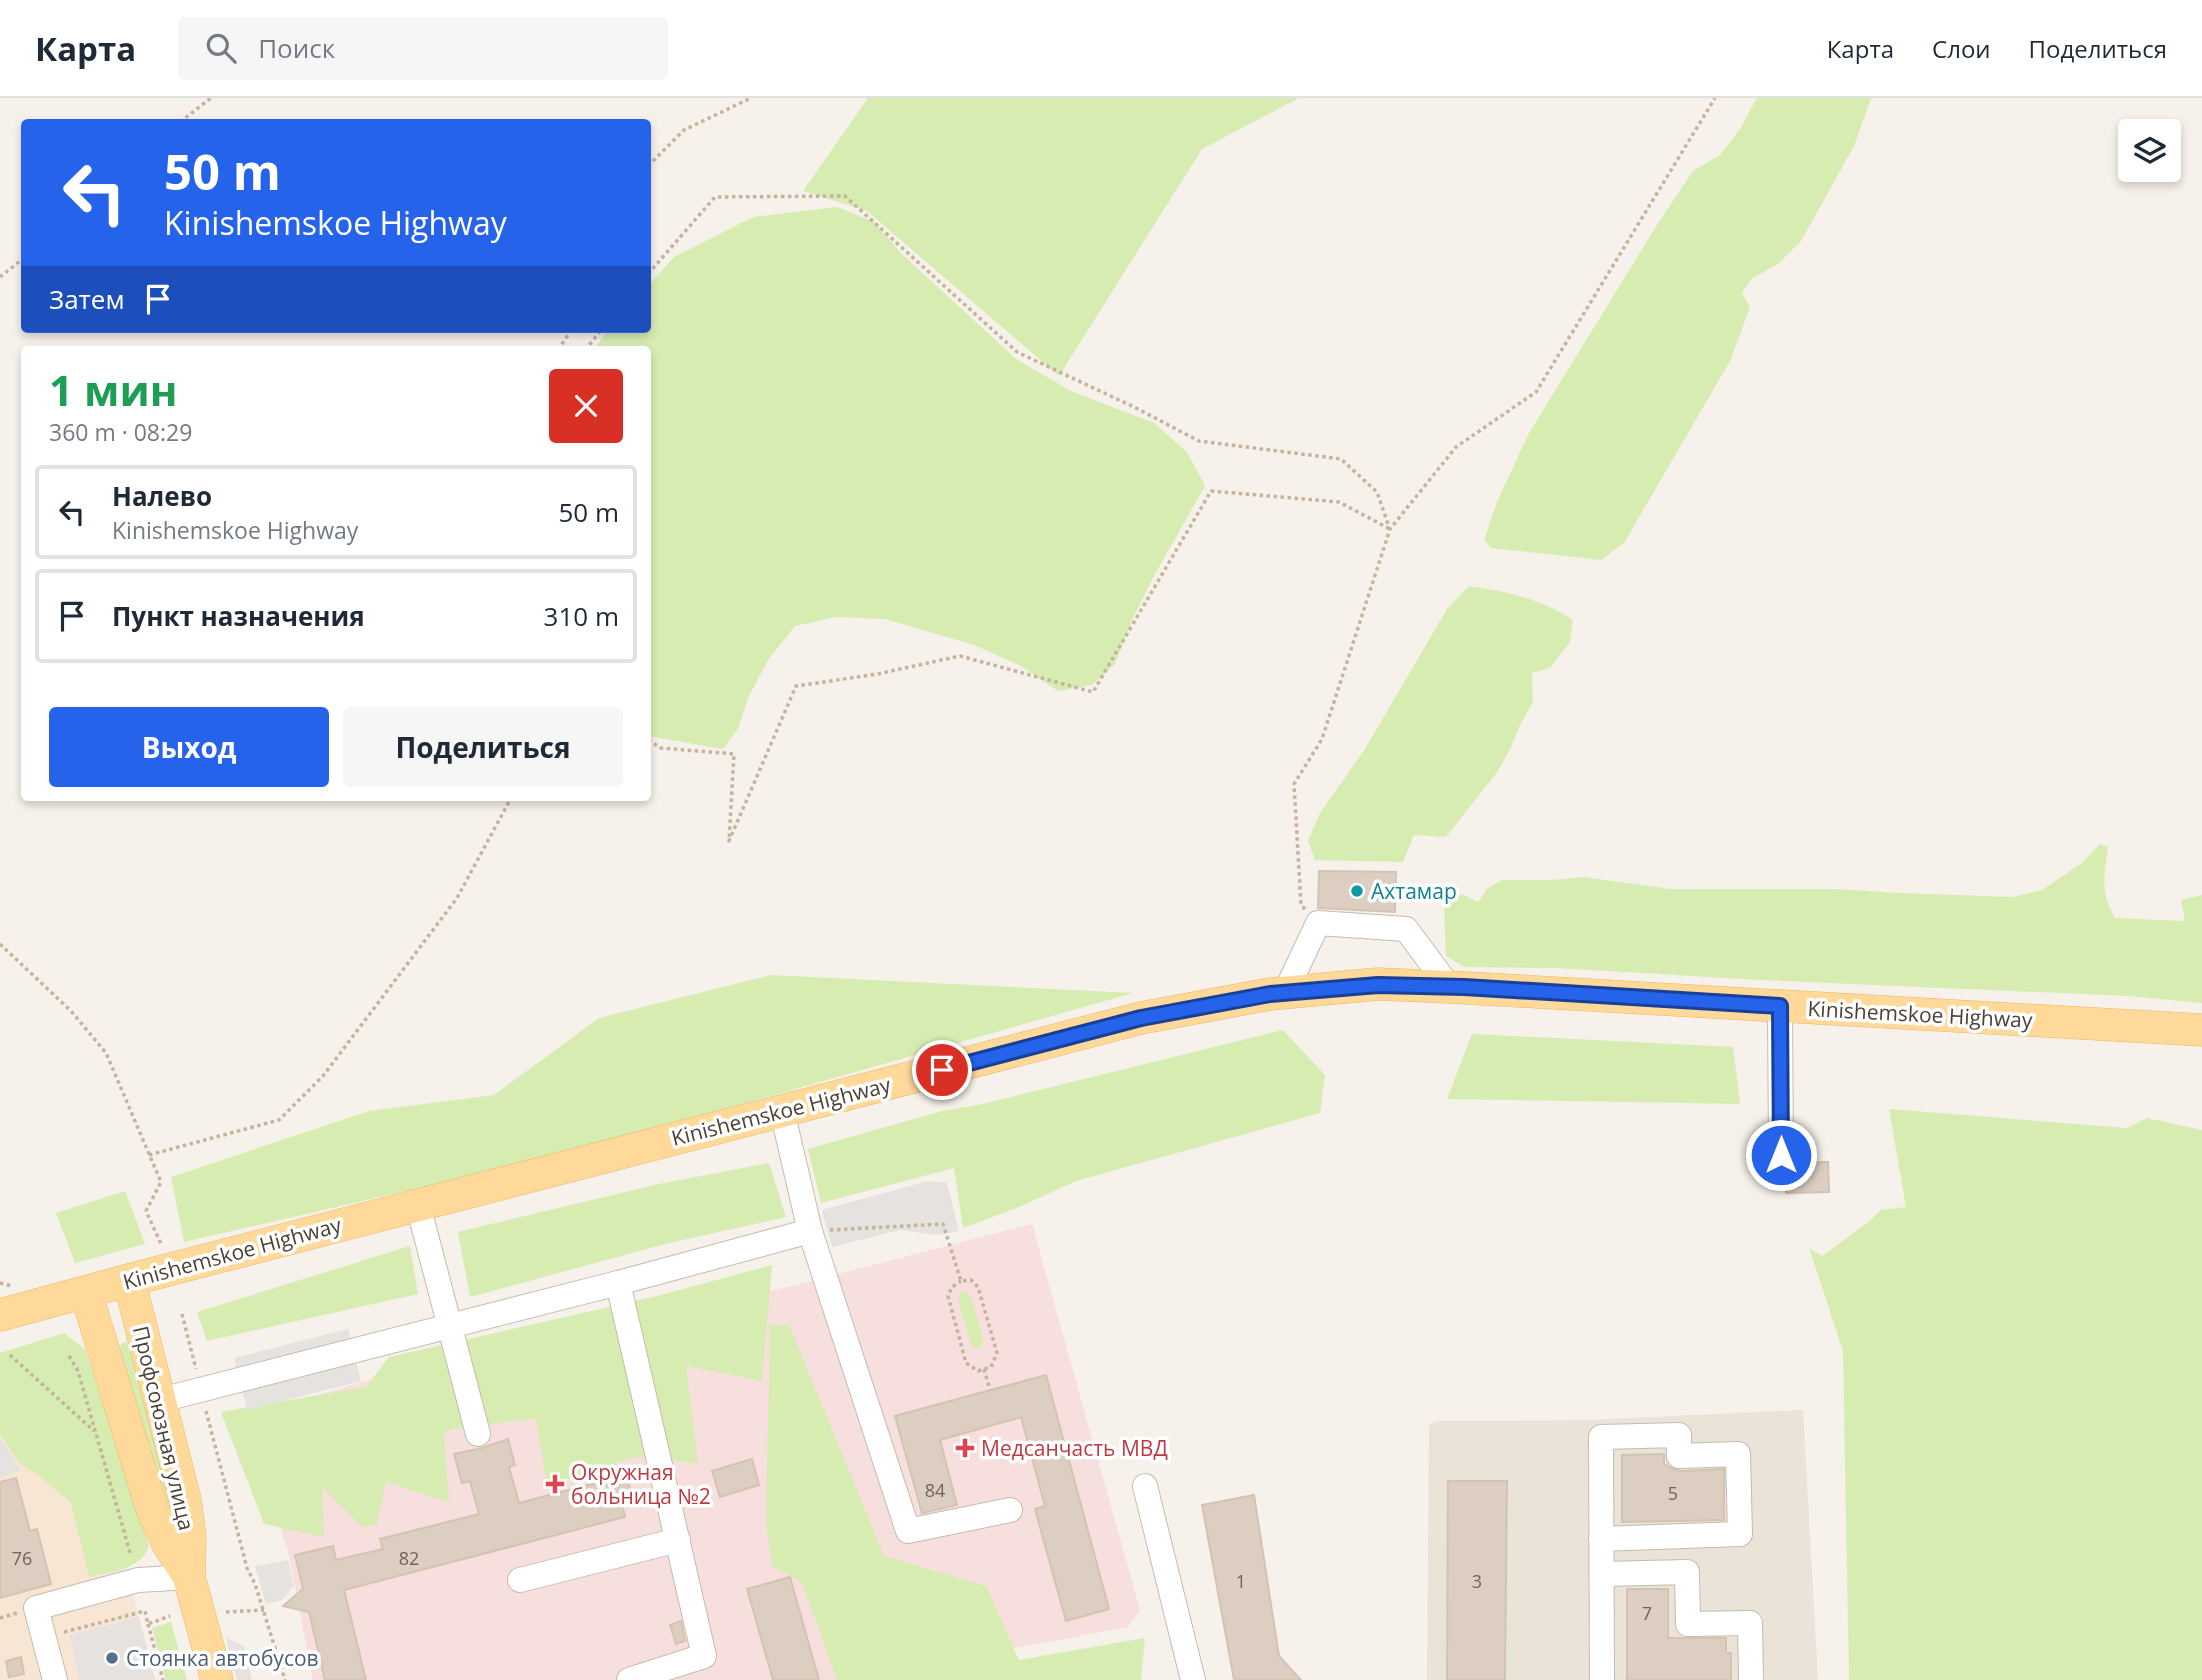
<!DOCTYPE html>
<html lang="ru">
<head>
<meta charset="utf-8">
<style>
  body { margin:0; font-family:"Open Sans",sans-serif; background:#f6f6f7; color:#1f2937; height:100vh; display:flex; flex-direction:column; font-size:26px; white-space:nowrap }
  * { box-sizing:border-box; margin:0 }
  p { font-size:23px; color:#747a83 }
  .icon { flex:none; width:38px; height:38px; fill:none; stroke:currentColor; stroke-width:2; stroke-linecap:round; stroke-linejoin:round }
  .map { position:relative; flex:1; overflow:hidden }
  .details { position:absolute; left:21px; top:248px; width:630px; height:455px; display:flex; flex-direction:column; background:#fff; border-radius:7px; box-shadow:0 4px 10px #0003 }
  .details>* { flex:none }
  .hud { position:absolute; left:21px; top:21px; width:630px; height:214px; border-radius:7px; box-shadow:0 4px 10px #0003; background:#2563eb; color:#fff; overflow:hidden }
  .buttons { position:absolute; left:2118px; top:21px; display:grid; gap:14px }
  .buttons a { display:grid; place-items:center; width:63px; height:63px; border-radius:7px; background:#fff; box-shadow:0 4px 10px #0003; font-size:35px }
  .pin { position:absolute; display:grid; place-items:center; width:60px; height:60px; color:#fff; margin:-30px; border:4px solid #fff; border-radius:50%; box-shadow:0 2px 7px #0007 }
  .me { position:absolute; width:77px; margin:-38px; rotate:0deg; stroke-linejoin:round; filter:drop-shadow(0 0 5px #0008) }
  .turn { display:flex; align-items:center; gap:24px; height:147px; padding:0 28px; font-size:32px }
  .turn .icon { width:91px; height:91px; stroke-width:2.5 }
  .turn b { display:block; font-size:49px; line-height:60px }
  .then { display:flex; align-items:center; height:66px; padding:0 28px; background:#0003; gap:14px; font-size:26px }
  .round { display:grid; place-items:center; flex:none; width:74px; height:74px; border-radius:7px; background:#f6f6f7 }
  .overview { display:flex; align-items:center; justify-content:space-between; height:119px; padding:0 28px }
  h1 { font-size:42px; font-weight:700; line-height:52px; color:#1e9e55 }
  .action { display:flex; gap:14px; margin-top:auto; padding:14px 28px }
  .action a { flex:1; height:80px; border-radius:7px; background:#2563eb; color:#fff; font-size:28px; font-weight:700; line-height:80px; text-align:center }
  .action a+a { background:#f6f6f7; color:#1f2937 }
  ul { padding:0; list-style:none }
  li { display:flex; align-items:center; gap:21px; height:94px; margin:0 14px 10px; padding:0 14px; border:4px solid #e0e1e3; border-radius:7px }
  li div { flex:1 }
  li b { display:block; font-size:26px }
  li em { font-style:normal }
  header { display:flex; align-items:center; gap:42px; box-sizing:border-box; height:98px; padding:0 35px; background:#fff; border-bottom:2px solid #e0e1e3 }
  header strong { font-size:33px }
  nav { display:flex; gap:38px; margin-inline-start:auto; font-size:24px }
  .search { width:490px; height:63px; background:#f6f6f7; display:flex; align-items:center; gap:18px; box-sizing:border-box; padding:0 24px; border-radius:7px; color:#747a83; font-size:26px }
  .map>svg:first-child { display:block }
  .residential { fill:#eae3d8 }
  .commercial { fill:#f8e6d5 }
  .medical { fill:#f7dfde }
  .green { fill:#d7ecb1 }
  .parking { fill:#e5e2df }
  .building { fill:#dccfc2; stroke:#d4c3b1; stroke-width:2 }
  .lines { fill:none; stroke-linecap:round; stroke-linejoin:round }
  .minor-casing { stroke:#c5bbaf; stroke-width:26 }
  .major-casing { stroke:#ecb662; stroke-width:33 }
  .path { stroke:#c5b39c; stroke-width:3.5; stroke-dasharray:3.5 3.5; stroke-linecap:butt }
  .minor { stroke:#fff; stroke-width:24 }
  .major { stroke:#ffd99a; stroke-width:32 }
  .route-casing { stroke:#184099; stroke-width:18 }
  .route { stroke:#2563eb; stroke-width:12 }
  .culture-dot { fill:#0f9aa8; stroke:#fff; stroke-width:2.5 }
  .health-dot { fill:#e0444e; stroke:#fff; stroke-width:2.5 }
  .service-dot { fill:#5c6f8a; stroke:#fff; stroke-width:2.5 }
  .labels { text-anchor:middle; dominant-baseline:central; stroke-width:7; stroke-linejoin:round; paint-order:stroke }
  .number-label { font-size:18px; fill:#6f645a }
  .culture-label { font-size:21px; fill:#0d838f; stroke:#fff; text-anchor:start }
  .street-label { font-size:21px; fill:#4b4137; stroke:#fff }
  .health-label { font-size:21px; fill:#be3a42; stroke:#fff; text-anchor:start }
  .service-label { font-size:21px; fill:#4e5e75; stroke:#fff; text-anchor:start }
</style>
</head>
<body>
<header>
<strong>Карта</strong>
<div class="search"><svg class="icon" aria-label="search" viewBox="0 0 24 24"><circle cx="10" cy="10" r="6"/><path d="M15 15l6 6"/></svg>Поиск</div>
<nav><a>Карта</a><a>Слои</a><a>Поделиться</a></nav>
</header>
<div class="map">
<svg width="2202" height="1582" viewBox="0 0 2202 1582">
  <rect width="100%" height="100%" fill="#f6f1ea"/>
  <polygon class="residential" points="1803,1312 1818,1582 1427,1582 1429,1326 1437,1323 1587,1322"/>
  <polygon class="commercial" points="0,1332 35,1362 122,1454 155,1582 0,1582"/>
  <polygon class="medical" points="1032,1126 1140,1512 1128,1529 898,1572 889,1582 313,1582 288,1453 244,1319 457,1256 788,1189"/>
  <g class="green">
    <polygon points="868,0 1299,0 1202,51 1059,278 867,113 803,93"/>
    <polygon points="1757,0 1871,0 1854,48 1801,143 1778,166 1751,181 1742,195 1750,209 1730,263 1624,445 1601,462 1491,450 1484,442 1497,404 1529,335 1657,127 1693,73 1720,57 1740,31"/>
    <polygon points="837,109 874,124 902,156 1016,261 1071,293 1154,325 1187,354 1205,388 1154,478 1132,522 1115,566 1092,587 1058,593 1021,568 974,547 885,521 836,519 795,528 768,562 748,600 738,631 723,651 648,638 648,252 594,252 608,231 648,231 648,188 674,159 753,119"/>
    <path d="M 1469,488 C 1509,494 1538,500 1573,522 L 1570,544 L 1550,570 L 1532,575 L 1533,604 L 1520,627 L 1510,651 L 1498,673 L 1446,739 L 1414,737 L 1403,764 L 1315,762 L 1308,743 L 1320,715 L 1365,651 L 1447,511 Z"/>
    <path d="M 2100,746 L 2108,749 C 2104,777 2100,795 2115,820 L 2185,823 L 2181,802 L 2202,797 L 2202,905 L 2129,898 L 1760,882 L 1557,870 L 1464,869 L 1446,858 L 1444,807 L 1449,801 L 1462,796 L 1478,804 L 1488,790 L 1502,782 L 1551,782 L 1583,779 L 1670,791 L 1836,791 L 1898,795 L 2013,799 L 2042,792 L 2082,765 Z"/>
    <polygon points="771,877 1133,895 567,1056 184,1144 171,1079 369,1013 494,997 599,920"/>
    <polygon points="1283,932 1325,977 1320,1015 1076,1083 1019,1109 963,1130 954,1070 821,1105 808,1051 942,1013 983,1006"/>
    <polygon points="1472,936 1733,949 1740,1006 1447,1001"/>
    <polygon points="1889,1011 2127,1030 2147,1020 2202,1032 2202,1582 1849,1582 1843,1253 1809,1150 1822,1158 1866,1126 1881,1112 1906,1109"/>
    <polygon points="769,1065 786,1119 669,1145 470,1199 458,1134 659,1086"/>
    <polygon points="125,1093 145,1146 75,1165 56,1115"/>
    <polygon points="410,1148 418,1196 207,1243 197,1214"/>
    <polygon points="772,1167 762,1283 686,1268 698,1365 634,1359 548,1388 535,1320 444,1333 449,1405 386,1383 377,1427 363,1429 322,1389 324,1439 264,1426 221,1314 366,1289 389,1259 657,1198"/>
    <polygon points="966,1194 970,1196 984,1244 981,1248 975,1250 971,1247 958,1200 959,1196"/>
    <polygon points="770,1227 789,1227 884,1458 986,1488 1019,1562 1145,1540 1141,1582 837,1582 802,1484 772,1468 766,1424"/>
    <path d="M 64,1235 L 85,1251 L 149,1448 C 142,1472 110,1473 89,1479 L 71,1405 L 37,1376 L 20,1366 L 0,1336 L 0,1255 Z"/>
    <polygon points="126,1244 132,1248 172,1414 163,1404 119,1253 121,1246"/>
    <polygon points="171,1524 187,1582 166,1582 152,1530"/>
  </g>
  <g class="parking">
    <polygon points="928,1083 947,1085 959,1133 936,1137 900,1132 832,1149 822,1112"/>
    <polygon points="348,1231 361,1283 247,1312 234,1260"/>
    <polygon points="0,1340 21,1373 0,1379"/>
    <polygon points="288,1462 294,1488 282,1502 266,1506 255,1468"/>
    <polygon points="139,1519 155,1582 80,1582 69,1537"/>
    <polygon points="226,1540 244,1548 252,1582 237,1582"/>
  </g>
  <g class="building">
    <polygon points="1319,773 1396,774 1395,814 1318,810"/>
    <polygon points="1828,1064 1829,1094 1786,1095 1786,1071 1793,1065"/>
    <polygon points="1046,1277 1109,1511 1066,1523 1035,1411 1045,1408 1021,1319 940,1342 957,1407 922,1415 895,1318"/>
    <polygon points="508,1341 515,1367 509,1369 519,1405 626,1377 631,1394 620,1397 625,1419 344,1492 366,1582 325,1582 309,1514 283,1508 303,1491 295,1457 333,1448 336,1462 383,1451 380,1441 479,1416 470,1383 462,1385 454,1356 482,1350"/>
    <polygon points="1664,1356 1664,1366 1673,1371 1680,1373 1724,1371 1724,1422 1622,1424 1622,1357"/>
    <polygon points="752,1361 759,1387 720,1399 712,1373"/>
    <polygon points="16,1380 30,1433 37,1431 51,1486 0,1500 0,1384"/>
    <polygon points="1448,1383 1507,1383 1505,1582 1447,1582"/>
    <polygon points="1254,1397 1279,1558 1301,1582 1234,1582 1202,1407"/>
    <polygon points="790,1479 819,1582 773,1582 747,1491"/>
    <polygon points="1627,1491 1668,1491 1668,1540 1726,1540 1726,1555 1731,1555 1731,1582 1627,1582"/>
    <polygon points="681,1523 685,1543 676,1546 670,1527"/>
    <polygon points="21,1559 24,1576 9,1579 6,1563"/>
  </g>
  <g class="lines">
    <g class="minor-casing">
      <g id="minor">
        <polyline points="1285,895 1318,825 1406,831 1449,889"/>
        <polyline points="1780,908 1781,1057"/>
        <polyline points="418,1107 478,1336"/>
        <polyline points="810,1133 908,1433 1010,1412"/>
        <polyline points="161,1302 618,1185"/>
        <polyline points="1145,1388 1193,1582"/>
        <polyline points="1601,1441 1740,1436 1738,1356 1679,1358 1679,1337 1601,1339 1602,1582"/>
        <polyline points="1602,1476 1687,1474 1688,1526 1750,1525 1751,1582"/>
        <polyline points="520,1482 678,1442"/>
        <polyline points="55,1582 36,1510 138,1482 189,1479"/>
        <polyline points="629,1582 704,1558 618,1185 810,1133 782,1013"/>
      </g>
    </g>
    <g class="major-casing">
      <g id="major">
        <polyline points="129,1182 185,1402 190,1439 189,1479 217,1582"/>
        <polyline points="86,1195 152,1411 168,1446 189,1479"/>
        <polyline points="0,1217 129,1182 1141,920 1270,896 1378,886 1449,889 2202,932"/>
      </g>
    </g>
    <g class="path">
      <polyline points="180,24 211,0"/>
      <polyline points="648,68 684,32 751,0"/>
      <polyline points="648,176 715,99 845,98 1017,254 1136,310 1199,343 1341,361 1377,394 1389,429"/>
      <polyline points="0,179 24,160"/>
      <polyline points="558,252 572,231"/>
      <polyline points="585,252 602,231"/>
      <polyline points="648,642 661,650 734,656 729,743 796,588 878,576 960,558 1093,594 1211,393 1339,404 1390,431"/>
      <polyline points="1305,811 1301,807 1294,686 1322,641 1390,431 1456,349 1536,294 1715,0"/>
      <polyline points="0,846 71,913 106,955 161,1084 146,1113 162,1148"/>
      <polyline points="149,1057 279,1022 323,978 457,800 511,700"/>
      <polyline points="830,1132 943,1126 961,1183 971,1182 978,1189 997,1255 991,1269 978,1273 966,1265 948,1198 952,1189 961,1183"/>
      <polyline points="0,1185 12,1188"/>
      <polyline points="182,1216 196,1271"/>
      <polyline points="10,1257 94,1333"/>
      <polyline points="69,1258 78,1273 131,1458"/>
      <polyline points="984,1271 990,1292"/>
      <polyline points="206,1313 247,1470 255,1486 285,1582"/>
      <polyline points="226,1514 264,1512"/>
      <polyline points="0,1520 17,1515"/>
      <polyline points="148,1526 163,1582"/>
      <polyline points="64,1534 145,1513 148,1526 170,1518"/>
    </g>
    <use href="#minor" class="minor"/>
    <use href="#major" class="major"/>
  </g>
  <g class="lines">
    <g class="route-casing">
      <polyline id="route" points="942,972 1141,920 1270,896 1378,887 1464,889 1780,908 1781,1057"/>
    </g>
    <use href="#route" class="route"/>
  </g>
  <circle class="culture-dot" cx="1357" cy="793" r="7"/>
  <g class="health-dot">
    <path d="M961.5 1339.5h7v7h7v7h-7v7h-7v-7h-7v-7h7z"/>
    <path d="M551.5 1375.5h7v7h7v7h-7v7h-7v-7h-7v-7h7z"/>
  </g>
  <circle class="service-dot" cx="112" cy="1560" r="7"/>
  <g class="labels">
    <g class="number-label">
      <text x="935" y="1392">84</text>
      <text x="1673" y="1395">5</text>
      <text x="22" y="1460">76</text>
      <text x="409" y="1460">82</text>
      <text x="1241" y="1483">1</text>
      <text x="1477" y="1483">3</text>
      <text x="1647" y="1515">7</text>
    </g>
    <g class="culture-label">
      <text x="1371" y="793">Ахтамар</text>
    </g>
    <g class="street-label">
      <text transform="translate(1920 916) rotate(3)">Kinishemskoe Highway</text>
      <text transform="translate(781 1013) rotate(-14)">Kinishemskoe Highway</text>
      <text transform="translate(232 1155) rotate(-15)">Kinishemskoe Highway</text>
      <text transform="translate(164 1330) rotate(77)">Профсоюзная улица</text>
    </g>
    <g class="health-label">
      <text x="981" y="1350">Медсанчасть МВД</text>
      <text x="571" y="1374">Окружная<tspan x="571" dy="24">больница №2</tspan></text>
    </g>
    <g class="service-label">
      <text x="126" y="1560">Стоянка автобусов</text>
    </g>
  </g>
</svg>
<div class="buttons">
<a><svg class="icon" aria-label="layers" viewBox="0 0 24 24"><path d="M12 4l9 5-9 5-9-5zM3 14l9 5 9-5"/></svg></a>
</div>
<div class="pin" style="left:942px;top:972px;background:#d93025"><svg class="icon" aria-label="arrive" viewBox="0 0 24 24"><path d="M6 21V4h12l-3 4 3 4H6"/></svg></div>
<svg class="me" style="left:1781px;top:1057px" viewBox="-20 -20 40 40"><circle r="17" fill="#2563eb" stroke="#fff" stroke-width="3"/><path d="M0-11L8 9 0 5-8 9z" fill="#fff"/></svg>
<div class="hud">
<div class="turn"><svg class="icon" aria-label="left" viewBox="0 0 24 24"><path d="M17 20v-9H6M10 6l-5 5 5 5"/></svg><div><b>50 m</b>Kinishemskoe Highway</div></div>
<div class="then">Затем<svg class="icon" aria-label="arrive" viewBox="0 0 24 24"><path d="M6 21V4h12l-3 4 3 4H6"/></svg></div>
</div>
<section class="details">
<div class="overview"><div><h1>1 мин</h1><p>360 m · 08:29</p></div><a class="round" style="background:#d93025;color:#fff"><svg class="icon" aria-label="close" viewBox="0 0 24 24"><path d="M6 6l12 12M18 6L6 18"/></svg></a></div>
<ul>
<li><svg class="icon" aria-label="left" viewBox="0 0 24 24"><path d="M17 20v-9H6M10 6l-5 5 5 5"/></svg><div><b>Налево</b><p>Kinishemskoe Highway</p></div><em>50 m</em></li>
<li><svg class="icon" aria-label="arrive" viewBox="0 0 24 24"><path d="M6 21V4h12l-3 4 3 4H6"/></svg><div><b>Пункт назначения</b></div><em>310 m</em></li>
</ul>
<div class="action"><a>Выход</a><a>Поделиться</a></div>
</section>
</div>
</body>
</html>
